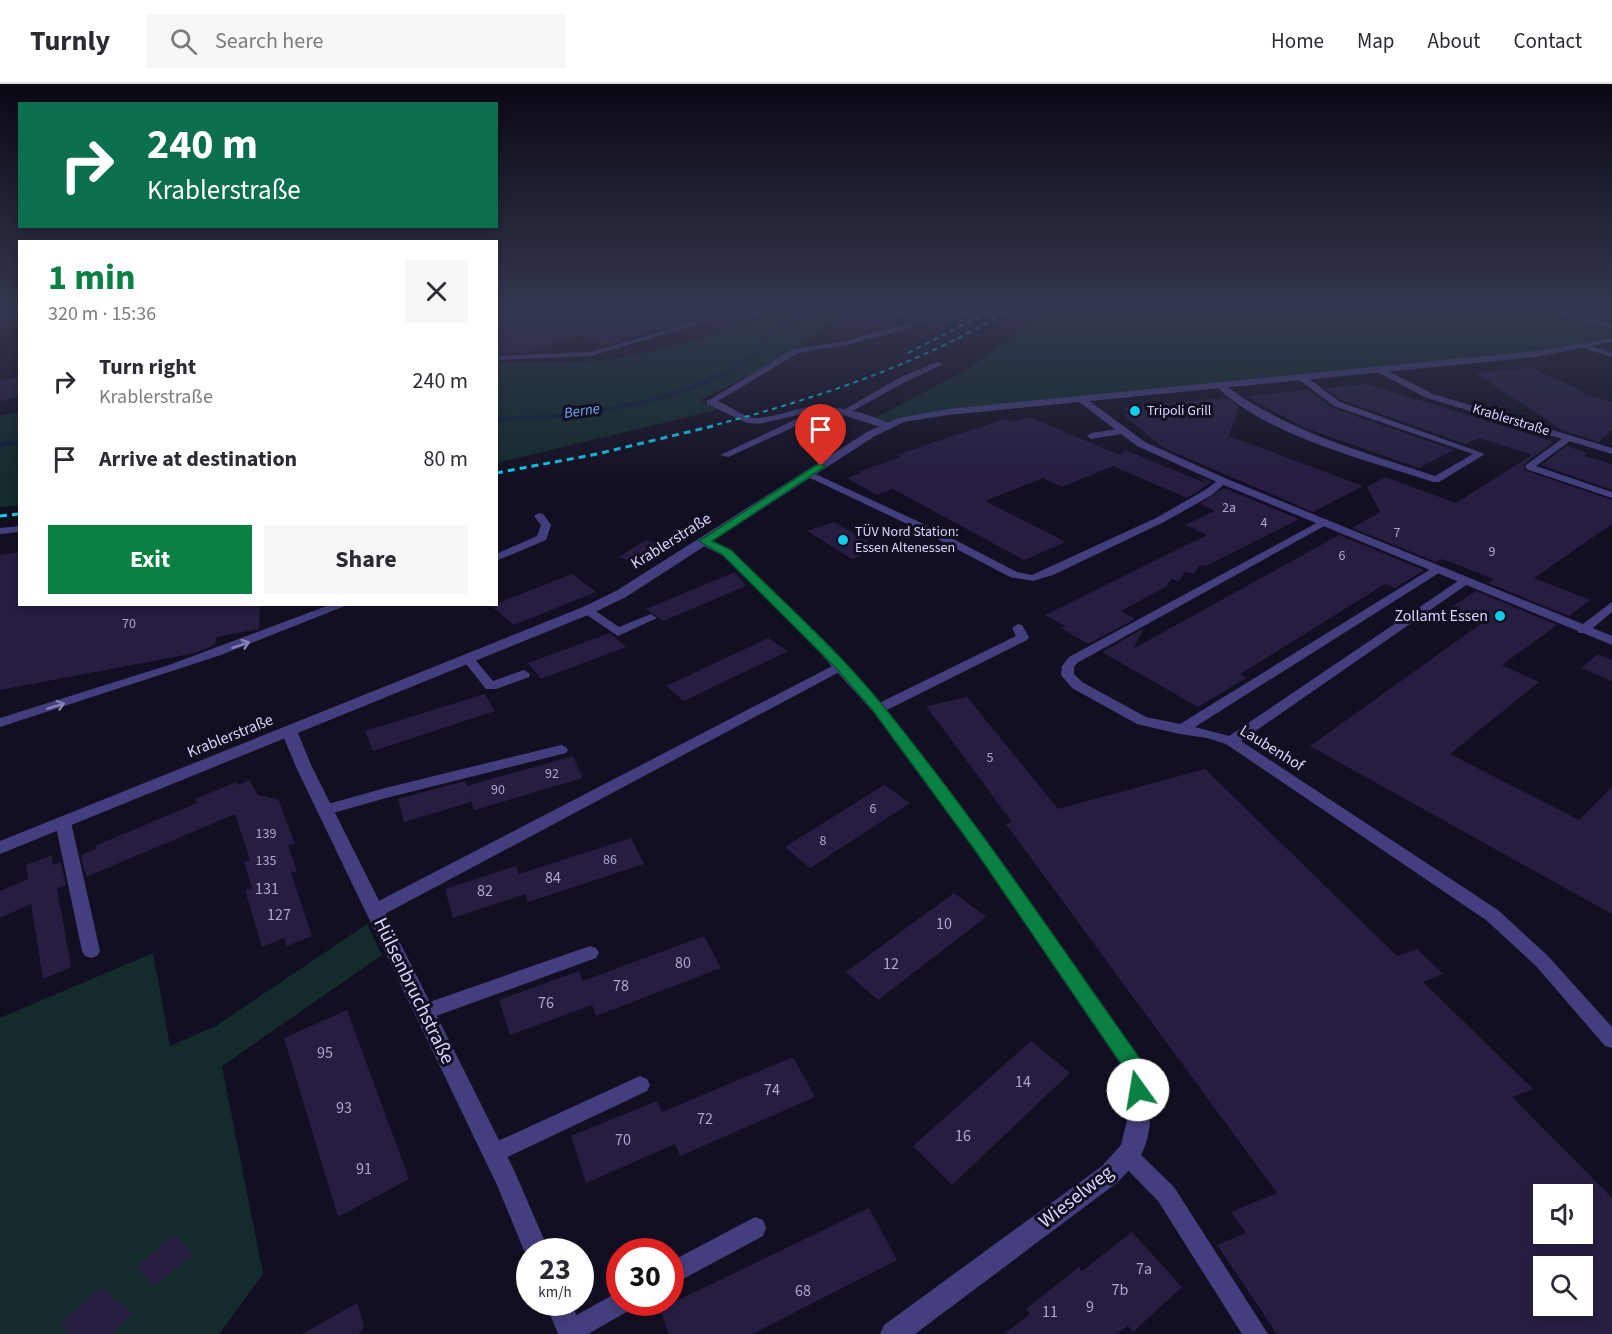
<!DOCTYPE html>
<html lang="en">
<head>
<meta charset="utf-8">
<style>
  body { margin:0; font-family:"Source Sans 3",sans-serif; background:#f7f7f7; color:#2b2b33; height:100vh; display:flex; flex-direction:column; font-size:22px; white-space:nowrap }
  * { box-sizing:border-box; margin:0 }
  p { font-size:20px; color:#7c7c81 }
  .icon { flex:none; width:33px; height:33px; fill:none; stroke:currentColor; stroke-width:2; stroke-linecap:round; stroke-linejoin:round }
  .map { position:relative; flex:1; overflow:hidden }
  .details { position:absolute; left:18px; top:156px; width:480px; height:366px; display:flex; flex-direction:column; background:#fff; border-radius:0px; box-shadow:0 3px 9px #0003 }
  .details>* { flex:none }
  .top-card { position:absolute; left:18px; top:18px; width:480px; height:126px; border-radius:0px; box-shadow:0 3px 9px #0003; background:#0b6e4f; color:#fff; overflow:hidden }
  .controls { position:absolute; left:1533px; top:1100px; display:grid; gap:12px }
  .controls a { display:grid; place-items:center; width:60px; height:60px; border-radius:0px; background:#fff; box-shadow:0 3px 9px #0003; font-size:30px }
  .speed { position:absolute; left:516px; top:1154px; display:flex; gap:12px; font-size:30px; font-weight:700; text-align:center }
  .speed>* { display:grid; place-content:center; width:78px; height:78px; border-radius:50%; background:#fff; box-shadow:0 3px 9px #0003; line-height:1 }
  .speed small { font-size:15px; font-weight:400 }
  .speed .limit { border:9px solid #d22; background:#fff; color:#111 }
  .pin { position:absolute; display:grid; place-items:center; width:51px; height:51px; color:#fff; margin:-62px -26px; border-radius:50% 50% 50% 0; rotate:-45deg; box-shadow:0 0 6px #0007 }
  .pin .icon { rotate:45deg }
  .me { position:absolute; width:66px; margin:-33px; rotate:347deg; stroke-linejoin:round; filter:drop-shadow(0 0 4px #0008) }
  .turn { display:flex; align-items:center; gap:21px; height:126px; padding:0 30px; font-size:27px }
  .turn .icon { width:78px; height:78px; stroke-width:2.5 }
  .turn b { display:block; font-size:42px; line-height:51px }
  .round { display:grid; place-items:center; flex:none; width:63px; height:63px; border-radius:0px; background:#f7f7f7 }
  .head { display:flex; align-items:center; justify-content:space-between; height:102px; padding:0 30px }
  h1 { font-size:36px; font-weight:700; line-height:45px; color:#0b8043 }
  .button { display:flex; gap:12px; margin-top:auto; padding:12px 30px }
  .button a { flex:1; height:69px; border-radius:0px; background:#0b8043; color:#fff; font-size:24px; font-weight:700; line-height:69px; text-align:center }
  .button a+a { background:#f7f7f7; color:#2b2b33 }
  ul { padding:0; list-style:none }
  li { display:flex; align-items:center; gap:18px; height:78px; padding:0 30px }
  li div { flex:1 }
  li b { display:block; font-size:22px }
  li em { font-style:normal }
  header { display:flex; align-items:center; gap:36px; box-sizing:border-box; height:84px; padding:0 30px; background:#fff; border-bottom:2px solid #e1e1e2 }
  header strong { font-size:28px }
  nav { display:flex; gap:33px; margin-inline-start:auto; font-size:21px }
  .search { width:420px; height:54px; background:#f7f7f7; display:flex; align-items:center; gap:15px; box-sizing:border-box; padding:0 21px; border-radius:0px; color:#7c7c81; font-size:22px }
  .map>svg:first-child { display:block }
  .green { fill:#132b2b }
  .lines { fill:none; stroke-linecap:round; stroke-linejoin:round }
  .stream-far1 { stroke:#0d1d3d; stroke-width:4 }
  .stream { stroke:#0d1d3d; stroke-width:5 }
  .building { fill:#261d41; fill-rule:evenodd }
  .service { fill:#433e7d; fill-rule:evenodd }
  .minor { fill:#433e7d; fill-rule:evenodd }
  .tertiary { fill:#433e7d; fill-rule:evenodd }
  .rail-far1 { stroke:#12cbe9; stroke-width:2; stroke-dasharray:5 4.5; stroke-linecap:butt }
  .rail { stroke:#12cbe9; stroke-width:3; stroke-dasharray:7 5; stroke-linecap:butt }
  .oneway { stroke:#8782b6 }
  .route { fill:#0b8043; stroke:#07532c; stroke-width:1.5 }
  .poi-dot { fill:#12cbe9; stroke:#130f22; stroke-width:2 }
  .labels { text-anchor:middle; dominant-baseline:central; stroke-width:6; stroke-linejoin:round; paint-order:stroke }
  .far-poi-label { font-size:14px; fill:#dad4fc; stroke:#130f22; text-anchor:start }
  .far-street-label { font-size:14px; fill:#dad4fc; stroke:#130f22 }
  .number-label { font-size:14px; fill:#ada6cd }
  .far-water-label { font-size:15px; font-style:italic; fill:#6aaef3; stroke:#130f22 }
  .street-label { font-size:16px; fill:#dad4fc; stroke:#130f22 }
  .poi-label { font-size:16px; fill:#dad4fc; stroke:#130f22; text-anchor:end }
  .near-number-label { font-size:16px; fill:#ada6cd }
  .near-street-label { font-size:20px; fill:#dad4fc; stroke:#130f22 }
</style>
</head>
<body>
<header>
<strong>Turnly</strong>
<div class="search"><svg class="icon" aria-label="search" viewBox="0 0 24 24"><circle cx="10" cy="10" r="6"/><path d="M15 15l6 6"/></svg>Search here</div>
<nav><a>Home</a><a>Map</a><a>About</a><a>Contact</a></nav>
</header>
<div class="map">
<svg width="1612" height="1250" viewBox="0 0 1612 1250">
  <rect width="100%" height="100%" fill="#130f22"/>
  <g class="green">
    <path d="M 773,225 L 880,225 L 837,235 L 766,284 L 700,316 L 717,326 L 497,379 L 496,278 C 531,278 568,279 602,276 C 655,270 726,250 773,225 Z"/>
    <polygon points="1049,225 1537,225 1612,243 1612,253 1532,268 918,330 886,339 873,335 970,284"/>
    <polygon points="19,328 19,422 0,423 0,332"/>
    <polygon points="367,840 382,871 222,982 263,1190 219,1250 0,1250 0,934 153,869 170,962 216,942"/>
  </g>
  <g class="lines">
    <path class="stream-far1" d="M 496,335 C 575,334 671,321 740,281 C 752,274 759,261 769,252 C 784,238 804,232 822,225"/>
    <polyline class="stream" points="0,361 20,357"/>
  </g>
  <g class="building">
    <polygon points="496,225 667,225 694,235 603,262 580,252 522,269 496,270"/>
    <polygon points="883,225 976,225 934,246"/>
    <polygon points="1532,284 1584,308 1583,310 1612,318 1612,346 1599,358 1564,347 1475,289"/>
    <polygon points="20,293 20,313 0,317 0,297"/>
    <polygon points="1367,300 1554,358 1525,379 1524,386 1612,416 1612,440 1534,494 1590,516 1569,532 1488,499 1494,495 1442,475 1436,478 1352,444 1380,428 1367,403 1385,393 1456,419 1532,371 1479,354 1465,360 1341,316 1325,304"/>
    <polygon points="1309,306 1333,324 1454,366 1419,384 1305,344 1245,312"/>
    <polygon points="1222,314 1227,314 1239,323 1229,352 1363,402 1313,428 1164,364 1123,331 1130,330 1122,324"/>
    <polygon points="1029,333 1120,371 1125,366 1208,400 1197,392 1212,398 1187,414 1113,382 1062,403 1043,394 985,417 1066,458 1024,476 893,405 877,411 847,394 861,389 858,388 901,373 897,371 953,352 1006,335 1013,338"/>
    <polygon points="1567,362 1587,369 1584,372 1612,380 1612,406 1541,381"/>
    <polygon points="1224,404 1299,435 1206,482 1200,481 1194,490 1185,488 1179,497 1171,495 1167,502 1121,527 1135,535 1088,560 1061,544 1065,542 1045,531 1207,451 1185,441 1215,427 1200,420"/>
    <polygon points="834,438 879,464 852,475 807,447"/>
    <polygon points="1339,451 1424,486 1395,504 1385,500 1240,590 1246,594 1198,623 1102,568 1144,544 1133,565"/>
    <polygon points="646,456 668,464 641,481 619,473"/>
    <polygon points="20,468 20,520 260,520 259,545 217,553 215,561 195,569 0,606 0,471"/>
    <polygon points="735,488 746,502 663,537 646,525"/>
    <polygon points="572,490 596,508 514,541 491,522"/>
    <polygon points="1476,507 1557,541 1502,581 1539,598 1450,670 1579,736 1612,703 1612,830 1310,662 1482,539 1449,525"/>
    <polygon points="610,549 626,563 541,595 528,579"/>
    <polygon points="768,554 788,567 684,617 666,602"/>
    <polygon points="1598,570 1612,576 1612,597 1581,584"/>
    <polygon points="485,610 495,627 373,667 365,647"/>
    <path d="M 967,613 L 1058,725 L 1205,685 L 1397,872 L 1417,865 L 1443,890 L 1423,898 L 1533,1005 L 1512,1013 L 1612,1114 L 1612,1250 L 1277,1250 L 1217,1161 L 1246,1149 L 1231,1128 L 1277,1109 L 1006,740 L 1012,738 L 926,622 ZM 1544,1110 L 1582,1110 L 1582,1149 L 1544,1149 ZM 1544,1182 L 1582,1182 L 1582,1221 L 1544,1221 Z"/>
    <polygon points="573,672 583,694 474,726 467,704 471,718 404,738 398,715 465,697 467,702"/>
    <polygon points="249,696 258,711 278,715 295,760 288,762 297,787 291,789 312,852 287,862 284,854 262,863 245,806 252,804 244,778 250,776 235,730 86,793 81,771 96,765 95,762 197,719 195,715 236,698 238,701"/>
    <polygon points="884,701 910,719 810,784 785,763"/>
    <polygon points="631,754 644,780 528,818 525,810 453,834 445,805 516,782 519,790"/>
    <polygon points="52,771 53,781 61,778 66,801 57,804 71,883 43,895 31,820 0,834 0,807 28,795 26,781"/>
    <polygon points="954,809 986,833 878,916 846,888"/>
    <polygon points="704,852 721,884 596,932 592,921 510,951 499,916 579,887 583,897"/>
    <polygon points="347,926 409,1095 338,1133 284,954"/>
    <polygon points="1031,957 1070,989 952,1101 913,1062"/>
    <polygon points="793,973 815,1013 680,1072 675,1060 586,1099 571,1052 657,1017 662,1028"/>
    <polygon points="869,1124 897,1176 752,1250 669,1250 660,1225"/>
    <polygon points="1132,1148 1182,1203 1133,1248 1128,1242 1117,1250 1004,1250 1030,1230 1026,1225 1079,1183 1082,1187"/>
    <polygon points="175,1150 193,1170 154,1203 137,1183"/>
    <polygon points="100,1203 132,1229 112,1250 71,1250 60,1241"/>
    <polygon points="357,1219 364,1242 359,1250 302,1250"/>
  </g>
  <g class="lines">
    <g class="service">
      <polygon points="692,225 701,225 721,233 591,272 496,276 496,272 591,268 710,233"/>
      <polygon points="1539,225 1551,225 1612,240 1612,244"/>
      <polygon points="908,240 911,240 911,244 846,261 798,269 713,320 706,318 793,265 845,257"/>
      <polygon points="1582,260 1612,268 1612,273 1582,264"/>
      <polygon points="937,278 944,280 907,297 847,330 840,328 901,293"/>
      <path d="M 1298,291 L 1304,291 L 1340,318 L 1485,370 L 1439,398 L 1433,398 C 1367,376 1264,351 1215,301 L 1222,299 C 1285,347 1361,367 1435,392 L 1473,370 L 1334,322 L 1298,295 Z"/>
      <polygon points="830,323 834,326 833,328 805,338 728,373 720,371 799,334"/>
      <polygon points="1124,344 1128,347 1127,349 1091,355 1087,352 1091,349"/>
      <polygon points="1566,352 1574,354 1536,382 1612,408 1612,414 1526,385 1526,381"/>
      <polygon points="809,387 928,442 1017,488 1032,491 1156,434 1205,406 1220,395 1228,397 1212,411 1164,438 1053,491 1033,497 1010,493 920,446 806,392 804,390"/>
      <polygon points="539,429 543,430 551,441 546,456 496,477 496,470 537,452 541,441 534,432"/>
      <polygon points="1324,435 1328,436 1328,440 1077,579 1074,583 1074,590 1082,598 1146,633 1180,640 1434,483 1442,483 1442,487 1195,643 1229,652 1461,495 1469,495 1469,499 1241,657 1498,826 1548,872 1612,943 1612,964 1605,962 1536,882 1486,836 1226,660 1207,654 1180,650 1137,640 1072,604 1061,591 1062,582 1069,573"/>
      <polygon points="20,442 20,448 0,450 0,444"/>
      <polygon points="1612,518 1612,528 1587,549 1579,549 1577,546 1579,543"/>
      <polygon points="332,520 350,520 221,571 0,643 0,634 169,581"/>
      <polygon points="588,522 619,543 651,530 657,534 618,552 584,529 582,526"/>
      <polygon points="1018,540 1022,541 1029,553 1027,556 883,628 878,629 871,625 873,622 1016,552 1012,544"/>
      <polygon points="468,571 472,572 493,597 524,586 530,590 529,593 496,605 486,605 462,575"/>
      <polygon points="840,578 846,582 845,585 381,832 375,833 369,832 367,827 369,822"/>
      <polygon points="561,661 566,663 568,666 566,669 386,714 326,731 321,730 318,726 321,722 385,704"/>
      <polygon points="63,733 68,734 71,738 100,867 97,872 91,874 85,872 82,867 55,738 58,734"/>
      <polygon points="590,862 596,864 599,869 596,874 425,936 418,934 416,928 418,922"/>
      <polygon points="640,992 647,995 650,1001 647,1007 501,1076 494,1079 487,1076 484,1069 487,1062"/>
      <polygon points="1128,1062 1135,1065 1174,1103 1268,1250 1242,1250 1158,1117 1121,1079 1118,1072 1121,1065"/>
      <polygon points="755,1133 763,1136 766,1144 763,1152 670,1202 670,1178"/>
      <polygon points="620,1207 620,1218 634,1218 630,1226 588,1250 559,1250 558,1247 562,1239"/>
    </g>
    <g class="minor">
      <polygon points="1380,283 1433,310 1612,364 1612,370 1427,314 1377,288 1377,284"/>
      <polygon points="1078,313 1084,313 1145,358 1227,395 1612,552 1612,561 1219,399 1137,362 1078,317"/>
      <path d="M 707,316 C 724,314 740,335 758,334 C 774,333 792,326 808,323 C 827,319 877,330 892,342 L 887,345 L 843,331 L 811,328 L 759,340 L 747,339 L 707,320 Z"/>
      <path d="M 704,453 L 731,466 L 829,562 L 884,623 L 985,754 L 1147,985 C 1150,1013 1155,1047 1140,1073 C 1134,1082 1125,1090 1118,1098 L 915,1250 L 880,1250 L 884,1241 L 1102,1082 L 1121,1061 L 1129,1028 L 1125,987 L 973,762 L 874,629 L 819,568 L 723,472 L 700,460 L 700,454 Z"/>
      <polygon points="289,642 297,647 312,683 514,1086 549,1167 530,1167 528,1176 497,1101 296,683 281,647"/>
      <polygon points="545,1218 571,1218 584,1250 558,1250"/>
    </g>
    <polygon class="tertiary" points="1612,254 1612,258 1535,273 948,331 904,338 875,352 626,513 593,529 0,770 0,757 583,523 616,507 867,348 898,334 948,325 1535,267"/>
    <g class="rail-far1">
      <polyline points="752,231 764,225"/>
      <polyline points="908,269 994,225"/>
      <path d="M 708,343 C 814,315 917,282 1011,225"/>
    </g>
    <g class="rail">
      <polyline points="496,389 597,370 713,342"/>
      <polyline points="0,432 20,430"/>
    </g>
  </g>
  <defs><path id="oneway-shaft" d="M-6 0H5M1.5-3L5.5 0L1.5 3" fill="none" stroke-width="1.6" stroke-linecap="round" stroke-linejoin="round" transform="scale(1.5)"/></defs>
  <g class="oneway">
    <use href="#oneway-shaft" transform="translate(241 561) rotate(-19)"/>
    <use href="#oneway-shaft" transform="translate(56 622) rotate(-17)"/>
  </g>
  <linearGradient id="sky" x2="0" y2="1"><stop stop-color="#0a0813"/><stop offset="0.56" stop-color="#33374f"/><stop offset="1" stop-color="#33374f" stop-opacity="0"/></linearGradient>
  <rect width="1612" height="400" fill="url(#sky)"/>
  <path class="route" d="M 818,380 L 826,382 L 712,457 L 731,466 C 782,517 838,566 883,622 C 976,736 1058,859 1143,979 L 1148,1006 L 1145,1013 L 1138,1016 L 1131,1013 L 1126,987 L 975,766 L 874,628 L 836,584 L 723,471 L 699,457 Z"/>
  <g class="poi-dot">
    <circle cx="1135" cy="327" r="6"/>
    <circle cx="843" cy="456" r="6"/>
    <circle cx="1500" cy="532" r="6"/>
  </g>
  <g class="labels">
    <g class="far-poi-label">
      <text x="1147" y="327">Tripoli Grill</text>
      <text x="855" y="448">TÜV Nord Station:<tspan x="855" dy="16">Essen Altenessen</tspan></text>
    </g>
    <g class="far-street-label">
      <text transform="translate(1511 336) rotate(17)">Krablerstraße</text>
    </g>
    <g class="number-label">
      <text x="1229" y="424">2a</text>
      <text x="1264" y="439">4</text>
      <text x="1397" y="449">7</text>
      <text x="1492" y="468">9</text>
      <text x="1342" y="472">6</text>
      <text x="129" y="540">70</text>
      <text x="990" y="674">5</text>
      <text x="552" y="690">92</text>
      <text x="498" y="706">90</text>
      <text x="873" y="725">6</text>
      <text x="266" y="750">139</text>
      <text x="823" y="757">8</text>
      <text x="610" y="776">86</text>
      <text x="266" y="777">135</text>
    </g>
    <g class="far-water-label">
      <text transform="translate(582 327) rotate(-8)">Berne</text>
    </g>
    <g class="street-label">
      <text transform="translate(671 457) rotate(-32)">Krablerstraße</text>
      <text transform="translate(230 652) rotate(-22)">Krablerstraße</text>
      <text transform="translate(1272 664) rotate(32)">Laubenhof</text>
    </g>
    <g class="poi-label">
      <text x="1488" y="532">Zollamt Essen</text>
    </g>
    <g class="near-number-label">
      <text x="553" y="794">84</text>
      <text x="267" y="805">131</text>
      <text x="485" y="807">82</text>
      <text x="279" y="831">127</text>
      <text x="944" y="840">10</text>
      <text x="683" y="879">80</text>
      <text x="891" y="880">12</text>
      <text x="621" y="902">78</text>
      <text x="546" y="919">76</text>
      <text x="325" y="969">95</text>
      <text x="1023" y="998">14</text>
      <text x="772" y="1006">74</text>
      <text x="344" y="1024">93</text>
      <text x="705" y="1035">72</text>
      <text x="963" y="1052">16</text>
      <text x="623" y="1056">70</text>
      <text x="364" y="1085">91</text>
      <text x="1144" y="1185">7a</text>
      <text x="1120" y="1206">7b</text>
      <text x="803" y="1207">68</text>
      <text x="1090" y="1223">9</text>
      <text x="1050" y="1228">11</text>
    </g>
    <g class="near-street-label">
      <text transform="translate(414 907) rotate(64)">Hülsenbruchstraße</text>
      <text transform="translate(1076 1113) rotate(-38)">Wieselweg</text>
    </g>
  </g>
</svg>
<div class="controls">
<a><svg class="icon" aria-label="sound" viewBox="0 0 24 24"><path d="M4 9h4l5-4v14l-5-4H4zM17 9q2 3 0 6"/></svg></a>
<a><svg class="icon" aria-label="search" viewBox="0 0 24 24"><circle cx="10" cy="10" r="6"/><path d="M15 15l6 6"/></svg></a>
</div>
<div class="speed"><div>23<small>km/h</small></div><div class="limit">30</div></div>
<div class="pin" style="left:821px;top:382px;background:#d93025"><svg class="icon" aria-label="arrive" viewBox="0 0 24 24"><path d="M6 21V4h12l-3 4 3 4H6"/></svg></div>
<svg class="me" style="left:1138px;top:1006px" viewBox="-20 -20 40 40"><circle r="19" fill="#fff"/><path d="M0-13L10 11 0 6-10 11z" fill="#0b8043"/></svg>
<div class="top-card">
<div class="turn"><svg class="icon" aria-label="right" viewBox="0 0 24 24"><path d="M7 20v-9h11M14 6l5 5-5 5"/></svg><div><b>240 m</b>Krablerstraße</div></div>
</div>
<section class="details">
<div class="head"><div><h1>1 min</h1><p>320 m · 15:36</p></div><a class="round"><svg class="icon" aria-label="close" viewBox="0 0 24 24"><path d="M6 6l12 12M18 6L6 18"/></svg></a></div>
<ul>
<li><svg class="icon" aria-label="right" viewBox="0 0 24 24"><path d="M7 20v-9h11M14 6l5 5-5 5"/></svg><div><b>Turn right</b><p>Krablerstraße</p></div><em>240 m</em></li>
<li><svg class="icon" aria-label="arrive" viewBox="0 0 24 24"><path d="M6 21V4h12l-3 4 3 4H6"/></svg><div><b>Arrive at destination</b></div><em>80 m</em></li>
</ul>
<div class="button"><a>Exit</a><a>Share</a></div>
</section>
</div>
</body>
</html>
